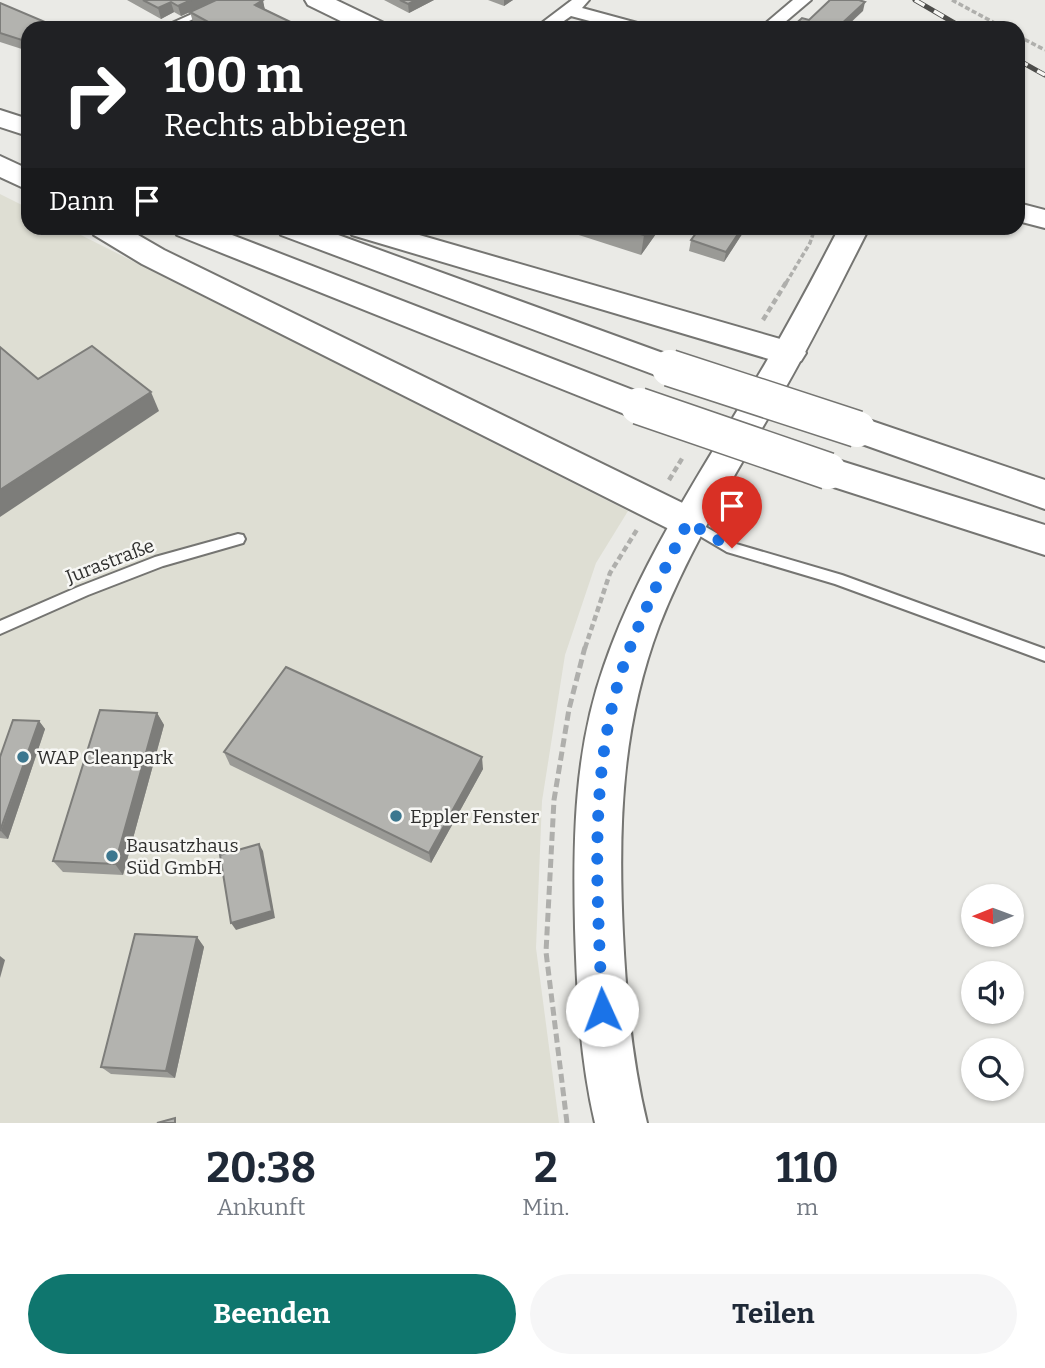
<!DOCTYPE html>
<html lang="de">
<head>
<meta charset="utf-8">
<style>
  body { margin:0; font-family:Bitter,serif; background:#f6f6f7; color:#1f2937; height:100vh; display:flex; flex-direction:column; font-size:26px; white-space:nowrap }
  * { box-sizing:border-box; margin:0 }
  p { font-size:23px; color:#747a83 }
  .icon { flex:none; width:38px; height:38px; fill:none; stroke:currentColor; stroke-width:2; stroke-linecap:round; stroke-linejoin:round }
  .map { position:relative; height:1123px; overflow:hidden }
  .drawer { display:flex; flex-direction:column; background:#fff; flex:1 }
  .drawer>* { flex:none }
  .guide { position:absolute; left:21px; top:21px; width:1004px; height:214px; border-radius:21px; box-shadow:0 2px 5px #0004; background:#202124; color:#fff; overflow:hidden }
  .needle { width:46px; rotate:269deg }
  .tools { position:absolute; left:961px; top:884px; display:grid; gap:14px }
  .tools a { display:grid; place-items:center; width:63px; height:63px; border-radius:50%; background:#fff; box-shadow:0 2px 5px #0004; font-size:35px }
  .pin { position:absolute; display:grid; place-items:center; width:60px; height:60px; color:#fff; margin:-72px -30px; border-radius:50% 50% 50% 0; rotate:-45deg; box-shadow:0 0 7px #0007 }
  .pin .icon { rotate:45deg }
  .me { position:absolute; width:77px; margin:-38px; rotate:358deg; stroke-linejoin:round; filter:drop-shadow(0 0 5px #0008) }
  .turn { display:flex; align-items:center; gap:24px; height:147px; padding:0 28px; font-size:32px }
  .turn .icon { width:91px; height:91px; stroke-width:2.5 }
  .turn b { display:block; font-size:49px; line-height:60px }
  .then { display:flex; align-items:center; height:66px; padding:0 28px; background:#0003; gap:14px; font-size:26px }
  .eta { display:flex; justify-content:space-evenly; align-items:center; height:119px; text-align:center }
  .eta b { font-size:42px; font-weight:700; line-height:49px }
  .cta { display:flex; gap:14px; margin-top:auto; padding:14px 28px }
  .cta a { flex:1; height:80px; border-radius:42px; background:#0f766e; color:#fff; font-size:28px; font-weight:700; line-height:80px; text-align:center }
  .cta a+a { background:#f6f6f7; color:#1f2937 }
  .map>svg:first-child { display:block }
  .built { fill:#deded3 }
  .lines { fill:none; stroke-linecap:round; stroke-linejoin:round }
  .lane-casing { stroke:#757572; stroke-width:4 }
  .street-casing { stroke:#757572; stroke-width:4 }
  .secondary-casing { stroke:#757572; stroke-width:4 }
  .highway-casing { stroke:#757572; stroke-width:4 }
  .path-far2 { stroke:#afafac; stroke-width:3.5; stroke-dasharray:5 2.5; stroke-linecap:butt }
  .path-far1 { stroke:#afafac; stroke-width:4.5; stroke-dasharray:6 3.5; stroke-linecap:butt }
  .path { stroke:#afafac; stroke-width:5; stroke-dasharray:9 4.5; stroke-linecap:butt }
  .lane { fill:#fff; fill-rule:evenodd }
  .street { fill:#fff; fill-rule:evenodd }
  .secondary { fill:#fff; fill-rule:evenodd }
  .highway { fill:#fff; fill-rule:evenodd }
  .rail-casing { stroke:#4c4c4a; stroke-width:5 }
  .rail { stroke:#f7f7f4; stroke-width:3.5; stroke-dasharray:11; stroke-linecap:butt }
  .highway-bridge-casing { stroke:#757572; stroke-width:39; stroke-linecap:butt }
  .highway-bridge { stroke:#fff; stroke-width:36 }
  .wall { fill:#9a9a96 }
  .shaded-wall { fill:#7d7d7a }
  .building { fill:#b3b3af; stroke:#7d7d7a; stroke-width:2 }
  .route { stroke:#1a73e8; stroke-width:12; stroke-dasharray:0 21.6 }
  .poi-dot { fill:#3c778f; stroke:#f7f7f4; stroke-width:2.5 }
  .labels { text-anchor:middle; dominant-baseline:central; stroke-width:5; stroke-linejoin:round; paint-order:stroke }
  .street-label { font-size:19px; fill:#2f2f2e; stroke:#f7f7f4 }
  .poi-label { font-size:19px; fill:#2f2f2e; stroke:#f7f7f4; text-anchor:start }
</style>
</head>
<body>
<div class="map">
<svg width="1045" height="1123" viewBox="0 0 1045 1123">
  <rect width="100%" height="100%" fill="#eaeae6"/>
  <polygon class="built" points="0,194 28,208 28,228 67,228 628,511 596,563 565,655 542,801 536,948 559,1123 0,1123"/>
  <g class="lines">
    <g class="lane-casing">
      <g id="lane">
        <polygon points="223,0 234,0 174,28 161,28"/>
        <polygon points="688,517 736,544 842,575 1045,649 1045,661 835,584 727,552 683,526 681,522"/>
        <polygon points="238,534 243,535 245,539 243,543 163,566 88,595 0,634 0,621 78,587 155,557"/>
      </g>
    </g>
    <g class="street-casing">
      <g id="street">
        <polygon points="572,0 589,0 582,8 641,24 643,28 616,28 571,16 554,28 535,28"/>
        <polygon points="793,0 811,0 778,28 760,28"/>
      </g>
    </g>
    <g class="secondary-casing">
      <g id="secondary">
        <polygon points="305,0 336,0 384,23 387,28 355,28 308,5"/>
        <polygon points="1018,203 1045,210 1045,228 1018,221"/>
        <path d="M 839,228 L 869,228 C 841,283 814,338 783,392 C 739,469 691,544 659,626 C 621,727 618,828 623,934 C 626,998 632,1061 647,1123 L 595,1123 C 580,1059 577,994 575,928 C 573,840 574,751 604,666 C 639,564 700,474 755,381 C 785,331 812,280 839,228 Z"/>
      </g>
    </g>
    <g class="highway-casing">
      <g id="highway">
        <polygon points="0,110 28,119 28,136 0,127"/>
        <polygon points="0,156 28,169 28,190 0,177"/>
        <polygon points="90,228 126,228 164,250 701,512 707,522 701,532 688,537 675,532 142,264 94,235"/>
        <polygon points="173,228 214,228 651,397 656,406 651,415 639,419 627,415 177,235"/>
        <polygon points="277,228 319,228 682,360 687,368 682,376 670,380 658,376 281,235"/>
        <polygon points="348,228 395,228 801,345 806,353 801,361 789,365 352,235"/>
        <polygon points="857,416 1045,480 1045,509 845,438 839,429 845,420"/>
        <polygon points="828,457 1045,525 1045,555 815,481 810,471 815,461"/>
      </g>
    </g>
    <g class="path-far2">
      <polyline points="952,0 1004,28"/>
      <polyline points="1018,36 1045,50"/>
      <polyline points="786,283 810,243 815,228"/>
    </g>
    <g class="path-far1">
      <polyline points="763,320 787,281"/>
      <polyline points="669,480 683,457"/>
      <polyline points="585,648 610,573 638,528"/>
    </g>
    <polyline class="path" points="567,1123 546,952 554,800 569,709 585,647"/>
    <use href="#lane" class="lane"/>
    <use href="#street" class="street"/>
    <use href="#secondary" class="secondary"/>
    <use href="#highway" class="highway"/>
    <g class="rail-casing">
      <g id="rail">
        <polyline points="915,0 963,28"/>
        <polyline points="1018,60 1045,75"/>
      </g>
    </g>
    <use href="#rail" class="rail"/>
    <g class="highway-bridge-casing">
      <g id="highway-bridge">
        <polyline points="670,368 857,429"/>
        <polyline points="639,406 828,471"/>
      </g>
    </g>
    <use href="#highway-bridge" class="highway-bridge"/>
  </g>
  <g class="wall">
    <polygon points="127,0 262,0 265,9 303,28 203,28 193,22 190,12 181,16 174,12 161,19"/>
    <polygon points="384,0 434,0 409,13"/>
    <polygon points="488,0 513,0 504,6"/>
    <polygon points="0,3 28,28 28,51 0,42"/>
    <polygon points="557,228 659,228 658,231 641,255"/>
    <polygon points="700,228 746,228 724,262 689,251 691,240"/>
    <polygon points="157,713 164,725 123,875 63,872 53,861"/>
    <polygon points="39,721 45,729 8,839 0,838 0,757"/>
    <polygon points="224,752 483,769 431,863 230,765"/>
    <polygon points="197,937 204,947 175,1078 111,1074 101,1067"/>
  </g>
  <g class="shaded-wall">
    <polygon points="191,0 217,0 181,16 178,6"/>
    <polygon points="263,0 265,11 255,5"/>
    <polygon points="416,0 434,0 409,13 408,4"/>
    <polygon points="504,0 513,0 504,6"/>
    <polygon points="171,2 174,12 161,19 158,8"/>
    <polygon points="865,2 863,11 845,28 837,28"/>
    <polygon points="649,228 659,228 658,231 641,255 644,235"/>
    <polygon points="742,228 746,228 724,262 726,252"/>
    <polygon points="151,392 159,411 0,517 0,490"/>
    <polygon points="157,713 164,725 123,875 115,864"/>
    <polygon points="39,721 45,729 8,839 1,831"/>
    <polygon points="482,757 483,769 431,863 429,853"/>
    <polygon points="259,844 263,851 275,918 236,930 231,923"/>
    <polygon points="197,937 204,947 175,1078 166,1071"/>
    <polygon points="0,956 5,960 0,978"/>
  </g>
  <g class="building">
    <polygon points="143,0 191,0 178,6 171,2 158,8"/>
    <polygon points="216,0 263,0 255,5 303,28 219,28 190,12"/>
    <polygon points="400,0 416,0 408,4"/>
    <polygon points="830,0 859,0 865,2 837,28 791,28 802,18 809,20"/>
    <polygon points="0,3 59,28 28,28 28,42 0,33"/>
    <polygon points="619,228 649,228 644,235"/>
    <polygon points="700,228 742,228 726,252 691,240"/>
    <polygon points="92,346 151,392 0,490 0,347 38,379"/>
    <polygon points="286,667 482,757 429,853 224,752"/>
    <polygon points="100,710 157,713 115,864 53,861"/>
    <polygon points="13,720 39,721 0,831 0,757"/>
    <polygon points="259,844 272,911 231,923 220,855"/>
    <polygon points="135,934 197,937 166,1071 101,1067"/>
    <polygon points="175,1118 175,1123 157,1123"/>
  </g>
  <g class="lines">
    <path class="route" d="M 602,1010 C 598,896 587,777 623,667 C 640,617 664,570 688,522 L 732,548"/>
  </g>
  <g class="poi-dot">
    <circle cx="23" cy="757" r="7"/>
    <circle cx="396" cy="816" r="7"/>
    <circle cx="112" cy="856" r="7"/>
  </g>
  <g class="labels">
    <g class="street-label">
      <text transform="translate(110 561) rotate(-21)">Jurastraße</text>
    </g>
    <g class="poi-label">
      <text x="37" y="757">WAP Cleanpark</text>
      <text x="410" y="816">Eppler Fenster</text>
      <text x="126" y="845">Bausatzhaus<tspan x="126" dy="22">Süd GmbH</tspan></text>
    </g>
  </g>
</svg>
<div class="tools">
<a><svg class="needle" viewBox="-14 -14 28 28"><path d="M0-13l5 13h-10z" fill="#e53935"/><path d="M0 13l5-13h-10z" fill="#747a83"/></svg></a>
<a><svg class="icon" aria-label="sound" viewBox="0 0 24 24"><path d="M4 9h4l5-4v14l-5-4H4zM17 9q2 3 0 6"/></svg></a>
<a><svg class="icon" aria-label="search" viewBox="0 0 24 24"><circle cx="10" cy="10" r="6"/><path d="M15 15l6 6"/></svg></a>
</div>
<div class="pin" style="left:732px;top:548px;background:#d93025"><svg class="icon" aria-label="arrive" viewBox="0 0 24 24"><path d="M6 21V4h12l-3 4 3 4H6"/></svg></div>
<svg class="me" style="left:602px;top:1010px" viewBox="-20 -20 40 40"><circle r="19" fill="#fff"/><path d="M0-13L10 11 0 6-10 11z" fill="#1a73e8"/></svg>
<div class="guide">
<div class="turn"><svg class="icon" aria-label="right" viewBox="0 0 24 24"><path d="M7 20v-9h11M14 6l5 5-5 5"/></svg><div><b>100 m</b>Rechts abbiegen</div></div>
<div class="then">Dann<svg class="icon" aria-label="arrive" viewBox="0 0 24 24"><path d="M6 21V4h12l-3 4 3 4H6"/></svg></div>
</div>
</div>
<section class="drawer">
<div class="eta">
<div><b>20:38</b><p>Ankunft</p></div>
<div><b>2</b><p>Min.</p></div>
<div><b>110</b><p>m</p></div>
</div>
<div class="cta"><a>Beenden</a><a>Teilen</a></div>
</section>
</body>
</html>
